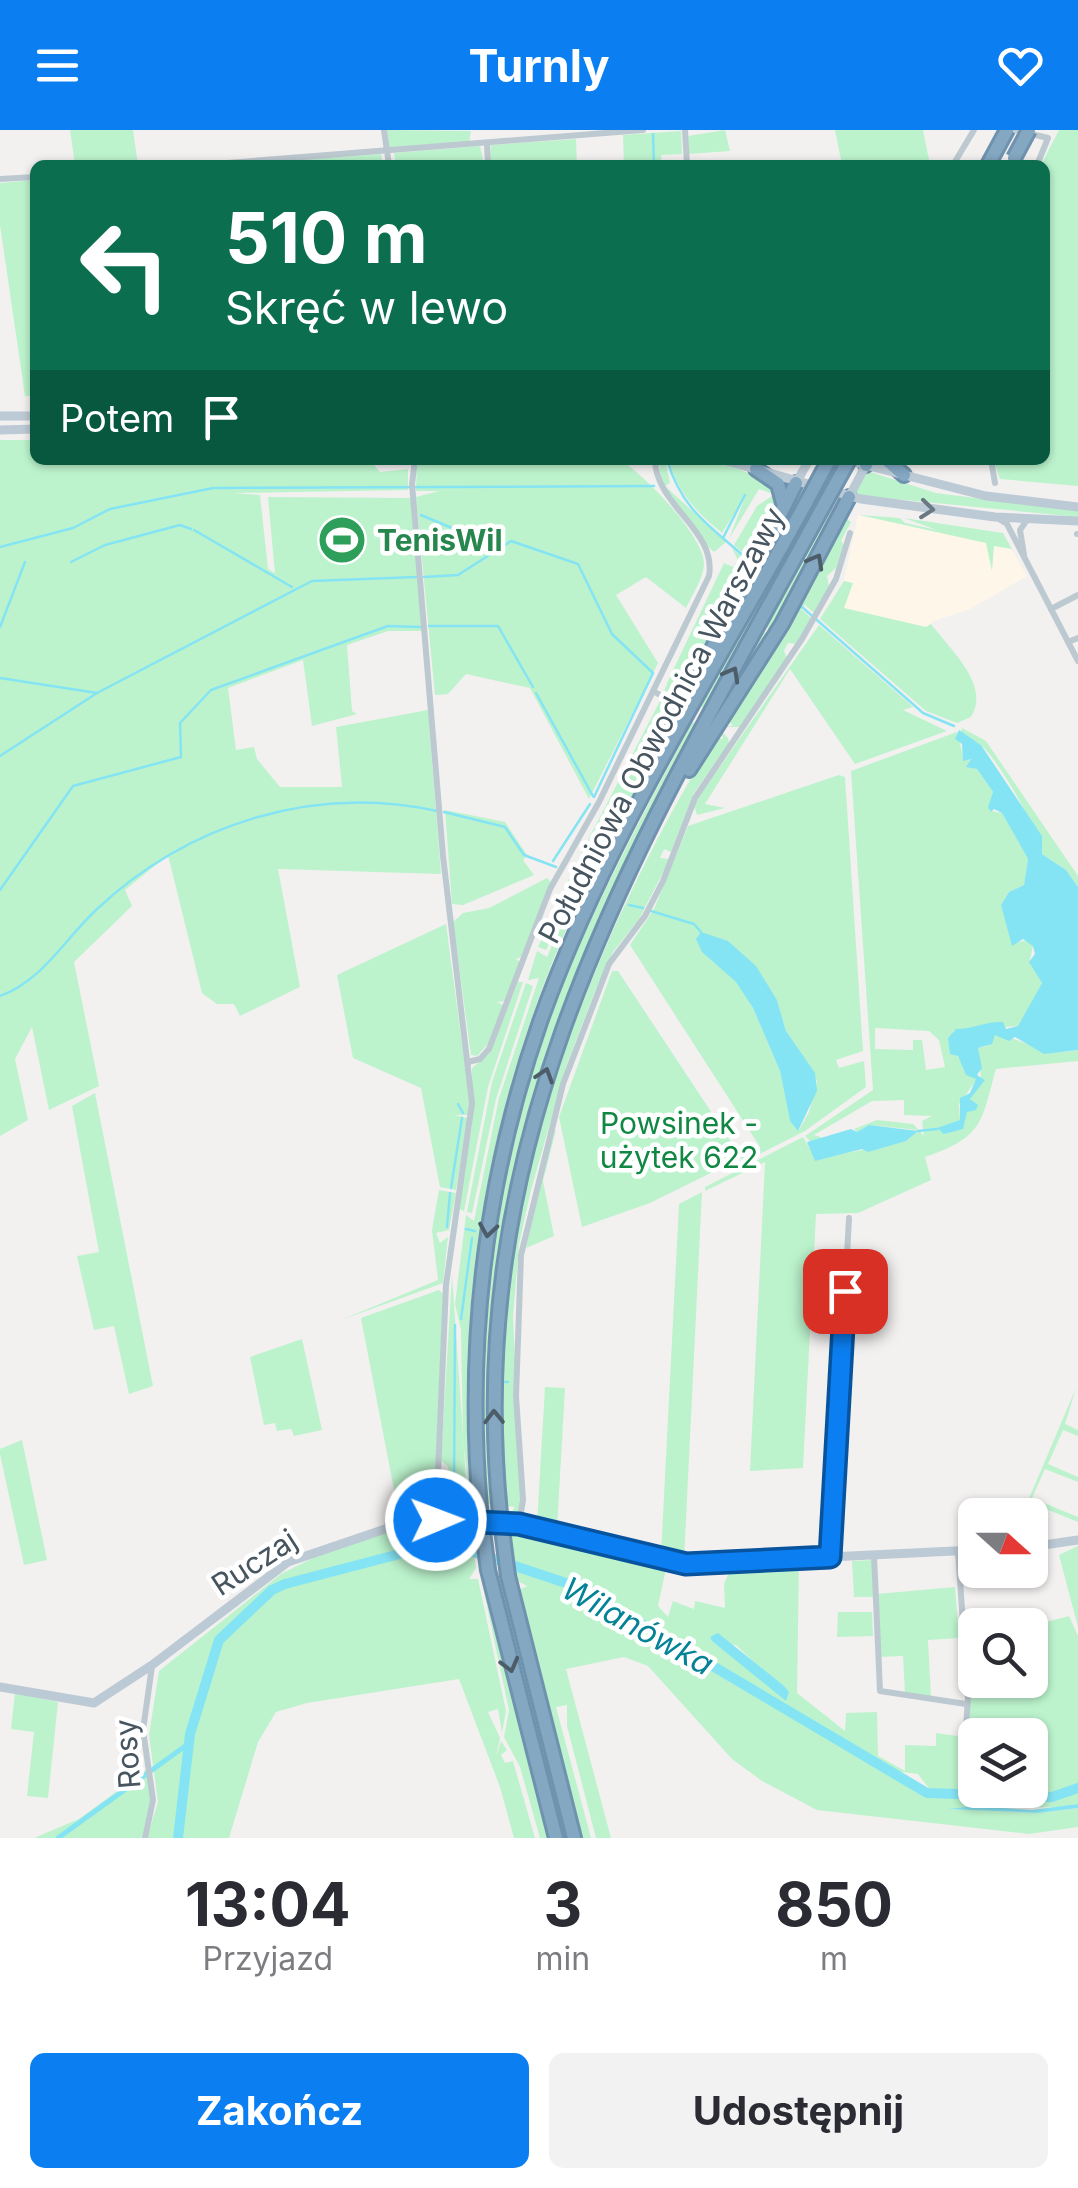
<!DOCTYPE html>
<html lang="pl">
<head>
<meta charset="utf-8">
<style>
  body { margin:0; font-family:Inter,sans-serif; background:#f2f2f3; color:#2b2b33; height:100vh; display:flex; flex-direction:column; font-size:38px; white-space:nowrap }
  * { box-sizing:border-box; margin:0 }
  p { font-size:32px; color:#7c7c81 }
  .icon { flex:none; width:55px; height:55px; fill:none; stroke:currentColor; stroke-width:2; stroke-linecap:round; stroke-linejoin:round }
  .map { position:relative; height:1708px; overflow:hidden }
  .side { display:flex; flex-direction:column; background:#fff; flex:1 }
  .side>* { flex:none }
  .top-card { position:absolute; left:30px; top:30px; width:1020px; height:305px; border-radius:15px; box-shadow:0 2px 8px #0004; background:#0b6e4f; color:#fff; overflow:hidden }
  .needle { width:65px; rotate:111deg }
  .buttons { position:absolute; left:958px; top:1368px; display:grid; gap:20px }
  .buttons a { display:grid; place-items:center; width:90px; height:90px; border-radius:15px; background:#fff; box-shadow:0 2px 8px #0004; font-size:50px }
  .pin { position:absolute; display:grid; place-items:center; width:85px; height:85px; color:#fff; margin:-42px; border-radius:20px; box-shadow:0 5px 15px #0006 }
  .me { position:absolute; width:110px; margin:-55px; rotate:89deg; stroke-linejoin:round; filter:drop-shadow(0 0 8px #0008) }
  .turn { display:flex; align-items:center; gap:35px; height:210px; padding:0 30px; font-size:45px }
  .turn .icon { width:130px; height:130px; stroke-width:2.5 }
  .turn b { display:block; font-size:70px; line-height:85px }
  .then { display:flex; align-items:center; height:95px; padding:0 30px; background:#0003; gap:20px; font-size:38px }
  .eta { display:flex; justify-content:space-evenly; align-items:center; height:170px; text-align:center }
  .eta b { font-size:60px; font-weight:700; line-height:70px }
  .action { display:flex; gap:20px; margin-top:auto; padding:20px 30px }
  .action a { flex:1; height:115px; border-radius:15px; background:#0b7ff1; color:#fff; font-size:40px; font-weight:700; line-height:115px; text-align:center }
  .action a+a { background:#f2f2f3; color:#2b2b33 }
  header { display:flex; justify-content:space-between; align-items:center; height:130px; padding:0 30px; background:#0b7ff1; color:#fff; font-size:45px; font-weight:700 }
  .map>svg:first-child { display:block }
  .commercial { fill:#fdf6e9 }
  .green { fill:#bcf3cd; fill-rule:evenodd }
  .water { fill:#85e4f3 }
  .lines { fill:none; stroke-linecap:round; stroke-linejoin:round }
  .stream { stroke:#85e4f3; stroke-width:2.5 }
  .canal { stroke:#85e4f3; stroke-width:5 }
  .river { stroke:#85e4f3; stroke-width:10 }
  .highway-casing { stroke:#6f92ae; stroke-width:18 }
  .street { stroke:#bdc9d0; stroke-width:6 }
  .secondary { stroke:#bccad5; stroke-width:9 }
  .highway { stroke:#84a7c2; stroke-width:12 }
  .highway-bridge-casing { stroke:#6f92ae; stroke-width:18; stroke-linecap:butt }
  .highway-bridge { stroke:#84a7c2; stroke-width:12 }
  .oneway { stroke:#697882 }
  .oneway2 { stroke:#4c5d69 }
  .route-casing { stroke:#07539d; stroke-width:25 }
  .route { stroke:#0b7ff1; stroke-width:18 }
  .labels { text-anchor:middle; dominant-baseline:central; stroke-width:9; stroke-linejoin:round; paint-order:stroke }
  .leisure-label { font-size:30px; font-weight:bold; fill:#27864d; stroke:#fff; text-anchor:start }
  .street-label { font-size:30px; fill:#46555f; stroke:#fff }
  .park-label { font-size:30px; fill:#108743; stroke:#fff }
  .water-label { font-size:32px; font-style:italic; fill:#048296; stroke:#fff }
</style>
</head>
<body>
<header><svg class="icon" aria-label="menu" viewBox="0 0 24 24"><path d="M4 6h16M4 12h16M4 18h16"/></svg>Turnly<svg class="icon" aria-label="heart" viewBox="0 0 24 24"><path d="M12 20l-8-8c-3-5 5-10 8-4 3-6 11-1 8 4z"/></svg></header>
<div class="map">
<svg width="1078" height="1708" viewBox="0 0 1078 1708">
  <rect width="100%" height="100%" fill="#f3f0f0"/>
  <polygon class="commercial" points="858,385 1009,415 1027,446 968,480 933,491 926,498 843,478 853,453 844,451"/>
  <g class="green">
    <polygon points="70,0 133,0 138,35 75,35"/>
    <polygon points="387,0 471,1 469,12 389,18"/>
    <polygon points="725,0 730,21 689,24 688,6"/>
    <polygon points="835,0 923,0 930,35 842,35"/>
    <polygon points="1059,0 1078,0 1078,356 1000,349 993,330 1045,330 1045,35 1041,35"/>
    <polygon points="681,1 682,24 661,25 662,35 624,35 623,5"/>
    <polygon points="576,9 577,35 490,35 491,15"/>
    <polygon points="480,16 484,35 396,35 394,23"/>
    <polygon points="381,24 383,35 271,32"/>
    <polygon points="35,50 35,266 25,266 0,95 0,53"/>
    <polygon points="0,310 35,310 35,330 370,330 380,342 408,339 408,360 234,363 260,365 268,439 275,443 268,367 411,368 422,501 388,501 347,515 352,581 357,584 312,596 303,530 228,558 236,620 254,617 257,629 280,657 342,657 336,597 428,580 441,744 278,739 300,857 240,886 234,874 217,874 202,863 168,725 125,760 132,776 74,832 99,956 49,980 32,897 15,929 28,990 0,1006"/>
    <path d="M 417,330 L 620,330 C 643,343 703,405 704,433 C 704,448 692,465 686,478 L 646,447 L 616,465 L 658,533 L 589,669 L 530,558 L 466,544 L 448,564 L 435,565 L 416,367 L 439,361 L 416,361 Z"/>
    <path d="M 660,330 L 665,330 L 670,353 L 665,356 L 726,412 L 714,422 C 694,405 655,358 660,330 Z"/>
    <path d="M 668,330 C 705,330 746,335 775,359 L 770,363 L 759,359 L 729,409 L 746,365 L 722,403 C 696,382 678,362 668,330 Z"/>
    <polygon points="867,341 936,363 1078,381 1078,387 854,365"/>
    <polygon points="778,362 777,371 750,429 734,415 757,376"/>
    <polygon points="809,376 817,379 707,580 700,576"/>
    <path d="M 831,377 L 835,383 C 798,452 761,521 716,587 L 764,502 L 769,504 L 767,496 Z"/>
    <polygon points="859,385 900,388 905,393 937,400 904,388 1003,403 1012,419 994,416 992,441 986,413"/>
    <polygon points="847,389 851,392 841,411 844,415 836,438 827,446 829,456 814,483 805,475 801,479 811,488 796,514 788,513 784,521 787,528 741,597 726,597 733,595 728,591"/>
    <polygon points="732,418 748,432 681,562 674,560 677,570 664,563 667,553 724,433 733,437 738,430"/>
    <path d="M 844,451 L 853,453 L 844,478 L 926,497 L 931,494 C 948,517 992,556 971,587 L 957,593 L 926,581 L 820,489 Z"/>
    <polygon points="819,495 913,577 903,580 947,601 855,634 790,539 705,674 725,678 697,685 694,676 703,661"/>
    <path d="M 661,569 L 675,576 L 665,579 L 671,583 L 665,598 C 632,669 593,737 562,809 C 487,987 456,1172 470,1364 L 463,1311 L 461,1200 L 455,1174 L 466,1085 L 474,1091 L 499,968 L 539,848 L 528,850 L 537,821 L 547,827 L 573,767 L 564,763 L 560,771 L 565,778 L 546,820 L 538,817 L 569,748 L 585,754 L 571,743 Z"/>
    <path d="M 692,592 L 700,595 C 590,801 505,977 489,1215 C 486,1268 490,1321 493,1374 L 485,1374 C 477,1226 486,1080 532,937 C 571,816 633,704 692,592 Z"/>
    <path d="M 962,598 L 986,611 L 1078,746 L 1078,757 L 1066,740 L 1042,724 C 1038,699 1001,634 982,616 C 977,611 967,608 960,604 Z"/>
    <path d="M 721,601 L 728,608 L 729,613 L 694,663 L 671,722 L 664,719 L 660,728 L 670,729 L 639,789 L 613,822 L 595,861 L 566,937 L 531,1060 L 519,1114 L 513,1187 L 521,1368 L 517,1387 L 508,1389 L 515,1377 L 506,1376 C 484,1161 538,953 632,760 C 658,707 684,656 717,608 L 723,609 Z"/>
    <path d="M 957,602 L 964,630 L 971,628 L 967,636 L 977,639 L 993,662 L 991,681 L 1002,683 L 1028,729 L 1024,755 L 1009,762 L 1001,775 L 1013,813 L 1029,810 L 1033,816 L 1030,830 L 1042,853 L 1019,896 L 953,901 L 952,921 L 963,932 L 964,941 L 977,949 L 959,974 L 960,990 L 945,1004 L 959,998 L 966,982 L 977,975 L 970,969 L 981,948 L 978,918 L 987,916 L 995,905 C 1031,909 1034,928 1078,920 L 1078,931 L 996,939 C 981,992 984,1007 925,1027 L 931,1050 L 858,1083 L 816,1084 L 803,1338 L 750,1341 L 765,1032 L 705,1061 L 705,1057 L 803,1007 L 814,1026 L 827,1027 L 906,1011 L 917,1000 L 869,995 L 857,1002 L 854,999 L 877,990 L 913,994 L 924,1006 L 922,991 L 932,986 L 904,985 L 904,970 L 872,971 L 814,1005 L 821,1007 L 819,1011 L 812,1013 L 805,1006 L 873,960 L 851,641 ZM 875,898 L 929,901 L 939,910 L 945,937 L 926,940 L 922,910 L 913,910 L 913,920 L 875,919 Z"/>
    <path d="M 839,645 L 845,647 L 863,921 L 836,930 L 839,938 L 864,931 L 866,957 L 805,1001 L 744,1032 L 741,1028 L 650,1073 L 582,1097 L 559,987 L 612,841 L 618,841 L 741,1027 L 760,1017 L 630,815 L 654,779 L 688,696 ZM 710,829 L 777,870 L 786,901 L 817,951 L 809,982 L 799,1000 L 790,991 L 780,941 L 753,878 L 736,851 Z"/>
    <polygon points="445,680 505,692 527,725 523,730 534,745 463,775 452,774"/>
    <polygon points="547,748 551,752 521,827 516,829 520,832 506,871 497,872 503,875 488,914 477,926 471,925 453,792 463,783 489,778"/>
    <polygon points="446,794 469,967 469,985 454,985 468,988 456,1060 440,1057 421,958 353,928 337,845"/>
    <polygon points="518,852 523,852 488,957 464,1081 457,1078 472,996 472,938 490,923"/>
    <polygon points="526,853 533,856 496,969 472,1083 467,1082 492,952"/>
    <polygon points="95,963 153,1256 129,1264 114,1196 94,1200 77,1126 99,1122 72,976"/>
    <polygon points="552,1000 556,1000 543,1051 554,1106 526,1118"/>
    <polygon points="439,1060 456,1063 449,1100 436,1103 440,1113 448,1107 443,1153 341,1190 438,1150 432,1100"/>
    <polygon points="702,1062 684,1430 661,1425 679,1074"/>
    <polygon points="452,1145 467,1364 457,1366 468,1375 469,1387 440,1383 441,1354 449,1347 448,1337 441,1330"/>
    <polygon points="439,1160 443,1164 434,1381 430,1387 400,1391 361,1188"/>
    <polygon points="302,1209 322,1300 294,1306 291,1299 277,1301 275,1293 264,1295 250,1227"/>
    <polygon points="545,1257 565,1258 557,1399 537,1394"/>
    <polygon points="1076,1258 1065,1294 1078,1300 1078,1306 1063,1300 1048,1334 1078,1347 1078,1352 1045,1339 1032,1368 1078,1387 1078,1392 1031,1373 1022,1385"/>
    <polygon points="22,1310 47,1430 24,1435 0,1324 0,1319"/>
    <polygon points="470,1392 473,1420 444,1412 400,1423 400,1426 438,1417 474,1425 476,1438 469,1449 478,1449 506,1581 502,1603 498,1579 488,1582 500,1608 496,1627 501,1611 507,1620 501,1625 505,1633 513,1631 535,1708 514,1708 500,1657 459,1549 307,1573 276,1582 258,1612 229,1708 147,1708 158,1672 149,1605 159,1541 281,1444 313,1428 394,1398"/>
    <path d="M 508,1393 L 667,1434 L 658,1476 L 668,1487 L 673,1471 L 694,1479 L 695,1471 L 725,1478 L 724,1454 L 732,1436 L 799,1432 L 797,1563 L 845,1601 L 846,1583 L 877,1582 L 878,1626 L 905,1641 L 905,1615 L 936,1616 L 936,1603 L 964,1607 L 964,1618 L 975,1620 L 975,1660 L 1030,1660 L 1030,1642 L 1032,1654 L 1048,1649 L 1045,1615 L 1030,1615 L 1030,1605 L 975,1605 L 975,1616 L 972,1613 L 963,1503 L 975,1501 L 975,1550 L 1030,1550 L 1030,1496 L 1069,1486 L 1078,1506 L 1078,1654 L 1053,1664 L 931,1661 L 918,1644 L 894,1641 L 873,1628 L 871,1632 L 927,1665 L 1053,1670 L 1078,1660 L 1078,1674 L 1062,1677 L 949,1679 L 1038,1683 L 1078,1678 L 1078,1697 L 1029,1704 L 817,1680 L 762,1651 L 732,1629 L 648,1536 L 624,1527 L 566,1539 L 611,1708 L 596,1708 L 567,1596 L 567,1575 L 556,1577 L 591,1708 L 582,1708 L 521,1469 L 519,1460 L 527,1456 L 516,1450 L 514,1438 L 536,1441 L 514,1432 ZM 712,1511 L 736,1515 L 789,1566 Z"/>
    <polygon points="1078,1416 1078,1497 1059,1425"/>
    <polygon points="873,1430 874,1467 854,1467 852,1431"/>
    <polygon points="481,1448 548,1708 540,1708 520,1637 504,1607 509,1580"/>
    <polygon points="499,1448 505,1451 568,1708 560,1708"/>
    <polygon points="955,1457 959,1508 928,1510 931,1567 905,1564 903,1526 879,1527 877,1464"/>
    <polygon points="838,1482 872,1482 873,1506 837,1507"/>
    <polygon points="15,1563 58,1572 48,1668 27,1666 34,1602 11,1599"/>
    <polygon points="146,1640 151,1666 142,1708 34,1708 79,1689"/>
  </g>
  <g class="water">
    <path d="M 959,600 L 981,615 L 1042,706 L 1042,724 L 1066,740 L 1078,757 L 1078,920 L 1044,924 L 1015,907 L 1009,911 L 995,905 L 992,914 L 978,918 L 982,938 L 977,945 L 985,950 L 970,969 L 978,975 L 976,980 L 967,982 L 963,999 L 944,1004 L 937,998 L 960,990 L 960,968 L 970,963 L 976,949 L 966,945 L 958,926 L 950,924 L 948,908 L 956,899 C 974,899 986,891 1003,892 L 1006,899 L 1018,896 L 1042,853 L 1029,832 L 1035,824 L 1033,816 L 1023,809 L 1012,816 L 1001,775 L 1009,762 L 1024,755 L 1028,729 L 1002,683 L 994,679 L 991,682 L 988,677 L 993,662 L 977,639 L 966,637 L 971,629 L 963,631 L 962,614 L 955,609 Z"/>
    <polygon points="701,802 728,811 756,836 777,870 786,901 815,943 817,961 798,1001 790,991 780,941 753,878 736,852 702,822 696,809"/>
    <polygon points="869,995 918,1001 906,1011 868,1022 862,1019 815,1031 807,1012 851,999 857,1002"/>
    <polygon points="718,1503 784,1556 789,1562 786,1571 712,1511 710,1507"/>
    <polygon points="1078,1674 1078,1678 1038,1683 948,1679 975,1676 1032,1680"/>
  </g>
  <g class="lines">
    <g class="stream">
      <polyline points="653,4 654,35"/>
      <path d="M 667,330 C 682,380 709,395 747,429"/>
      <polyline points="421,385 497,417"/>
      <polyline points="194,400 292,457"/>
      <polyline points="723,408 745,365"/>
      <polyline points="0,417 73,398 110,379 213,358 654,356"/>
      <polyline points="71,432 105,415 180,395 191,399"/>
      <polyline points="424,447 458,445 511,411 578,434 612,504 653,543 594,667"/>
      <polyline points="802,477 923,583 954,596"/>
      <polyline points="429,496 498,496 533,557"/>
      <polyline points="0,497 25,432"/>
      <polyline points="0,548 97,563"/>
      <polyline points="536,563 593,666"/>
      <polyline points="0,626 97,563 312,451 416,447"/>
      <polyline points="444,682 505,697 524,725 556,737"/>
      <polyline points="553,731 590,674"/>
      <polyline points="571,746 585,754"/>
      <polyline points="0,760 73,656 181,627 180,593 211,560 388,496 420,497"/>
      <polyline points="629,775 643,778"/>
      <polyline points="651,781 694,794 701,802"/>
      <path d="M 0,866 C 42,851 64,810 96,780 C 187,694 313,654 437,681"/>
      <polyline points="458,974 463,983"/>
      <polyline points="918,1001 937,999"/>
      <polyline points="451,1058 462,988"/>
      <polyline points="447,1097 450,1063"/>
      <polyline points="466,1099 475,1101"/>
      <polyline points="461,1189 472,1108"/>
      <polyline points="505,1252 508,1252"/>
      <polyline points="454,1361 455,1195"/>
    </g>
    <polyline class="canal" points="58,1708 188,1614"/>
    <polyline class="river" points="178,1708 190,1604 219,1510 272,1460 285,1454 434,1415 452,1415 581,1458 927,1663 1052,1667 1078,1658"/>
    <g class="highway-casing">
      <g id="highway">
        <polyline points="988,35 1007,0"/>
        <polyline points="887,330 904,345"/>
        <polyline points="866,335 868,330"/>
        <polyline points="756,339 778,354 783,373"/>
        <polyline points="656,630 796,353"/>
        <polyline points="689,640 782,494 849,367"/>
        <path d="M 480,1378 C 466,1212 485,1050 540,892 C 605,709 714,541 807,371"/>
        <path d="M 500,1384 C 461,988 643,708 824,375"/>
        <polyline points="488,1440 556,1708"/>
        <polyline points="508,1446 574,1708"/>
      </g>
    </g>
    <g class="street">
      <polyline points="384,0 389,35"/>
      <polyline points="685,0 687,35"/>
      <polyline points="1015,0 1048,8 1037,35"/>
      <polyline points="487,13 488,35"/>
      <polyline points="202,35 643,0"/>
      <polyline points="953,35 974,0"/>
      <polyline points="0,49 35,47"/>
      <polyline points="415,330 412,354 443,726 472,973 446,1155 436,1390"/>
      <polyline points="991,330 995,353"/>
      <polyline points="999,389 1007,394 1078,531"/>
      <polyline points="1077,404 1078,404"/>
      <polyline points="1024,425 1020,400 1027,390"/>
      <polyline points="1051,479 1078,465"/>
      <polyline points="1068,512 1078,508"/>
      <polyline points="653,561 676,574"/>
      <path d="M 468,932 L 480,929 L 489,919 L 550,759 L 599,672 L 709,446 C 717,400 656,376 655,330"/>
      <polyline points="519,1394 523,1370 516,1266 521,1125 563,954 609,834 645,786 663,751 695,668 802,509 836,449 850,403"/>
      <polyline points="958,1421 968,1567 965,1614 975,1618"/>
      <polyline points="874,1425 880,1561 966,1574"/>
      <polyline points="831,1427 849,1088"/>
      <polyline points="145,1708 153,1670 143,1600 152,1536"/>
    </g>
    <g class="secondary">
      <polyline points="0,286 35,286"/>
      <polyline points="0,300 35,299"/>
      <polyline points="723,330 861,369 995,387 1078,391"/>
      <polyline points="846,330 986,366 1078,377"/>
      <polyline points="796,353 809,330"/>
      <polyline points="849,367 866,335"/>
      <polyline points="1030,1417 1078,1410"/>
      <polyline points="0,1557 94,1573 152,1535 288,1432 400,1394 500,1390 686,1434 975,1420"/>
    </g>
    <use href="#highway" class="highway"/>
    <g class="highway-bridge-casing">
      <g id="highway-bridge">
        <polyline points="1014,28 1029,0"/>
        <polyline points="807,371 829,330"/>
        <polyline points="824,375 849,330"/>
        <polyline points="480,1378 488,1440"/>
        <polyline points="500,1384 508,1446"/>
      </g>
    </g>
    <use href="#highway-bridge" class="highway-bridge"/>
  </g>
  <defs><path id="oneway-chevron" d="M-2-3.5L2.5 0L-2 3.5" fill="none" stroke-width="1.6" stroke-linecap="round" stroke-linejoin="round" transform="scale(2.5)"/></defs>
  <use class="oneway" href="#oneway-chevron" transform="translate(927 379) rotate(6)"/>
  <g class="oneway2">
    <use href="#oneway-chevron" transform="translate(816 431) rotate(-61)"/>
    <use href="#oneway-chevron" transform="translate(732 544) rotate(-61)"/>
    <use href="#oneway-chevron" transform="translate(545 945) rotate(-72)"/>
    <use href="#oneway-chevron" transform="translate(488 1100) rotate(99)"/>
    <use href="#oneway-chevron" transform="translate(494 1287) rotate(-91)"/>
    <use href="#oneway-chevron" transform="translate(510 1535) rotate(75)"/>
  </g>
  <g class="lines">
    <g class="route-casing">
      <polyline id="route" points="436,1390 519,1394 686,1434 830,1427 845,1161"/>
    </g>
    <use href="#route" class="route"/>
  </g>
  <defs>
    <g id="stadium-disc" transform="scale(2.5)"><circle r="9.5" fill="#2e9e5b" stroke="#fff"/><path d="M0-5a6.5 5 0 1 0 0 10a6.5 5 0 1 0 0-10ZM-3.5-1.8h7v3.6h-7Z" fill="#fff"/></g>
  </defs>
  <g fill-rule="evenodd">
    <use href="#stadium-disc" x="342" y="410"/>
  </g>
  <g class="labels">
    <g class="leisure-label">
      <text x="377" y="410">TenisWil</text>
    </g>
    <g class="street-label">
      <text transform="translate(661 595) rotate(-62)">Południowa Obwodnica Warszawy</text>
      <text transform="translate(254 1432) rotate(-33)">Ruczaj</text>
      <text transform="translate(127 1624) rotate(-94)">Rosy</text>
    </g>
    <g class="park-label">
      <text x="679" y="993">Powsinek -<tspan x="679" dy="34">użytek 622</tspan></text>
    </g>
    <g class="water-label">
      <text transform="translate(638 1496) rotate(29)">Wilanówka</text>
    </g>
  </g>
</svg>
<div class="buttons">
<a><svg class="needle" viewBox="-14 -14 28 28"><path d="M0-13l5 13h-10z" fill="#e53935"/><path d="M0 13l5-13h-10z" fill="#7c7c81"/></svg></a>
<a><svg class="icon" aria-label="search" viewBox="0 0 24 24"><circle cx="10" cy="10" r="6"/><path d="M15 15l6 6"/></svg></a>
<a><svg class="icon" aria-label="layers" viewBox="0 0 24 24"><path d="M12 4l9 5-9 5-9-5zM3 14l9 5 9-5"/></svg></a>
</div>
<div class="pin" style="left:845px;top:1161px;background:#d93025"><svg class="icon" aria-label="arrive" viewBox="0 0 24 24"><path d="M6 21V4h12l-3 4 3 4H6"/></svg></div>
<svg class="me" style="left:436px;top:1390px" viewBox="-20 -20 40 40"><circle r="17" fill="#0b7ff1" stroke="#fff" stroke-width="3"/><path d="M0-11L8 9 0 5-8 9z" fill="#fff"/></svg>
<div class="top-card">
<div class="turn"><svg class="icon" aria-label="left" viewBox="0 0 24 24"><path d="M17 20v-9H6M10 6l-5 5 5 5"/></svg><div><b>510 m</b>Skręć w lewo</div></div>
<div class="then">Potem<svg class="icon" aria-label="arrive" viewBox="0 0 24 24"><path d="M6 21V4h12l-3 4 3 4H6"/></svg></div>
</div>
</div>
<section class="side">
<div class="eta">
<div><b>13:04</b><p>Przyjazd</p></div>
<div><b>3</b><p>min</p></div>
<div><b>850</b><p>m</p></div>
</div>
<div class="action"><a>Zakończ</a><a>Udostępnij</a></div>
</section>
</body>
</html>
